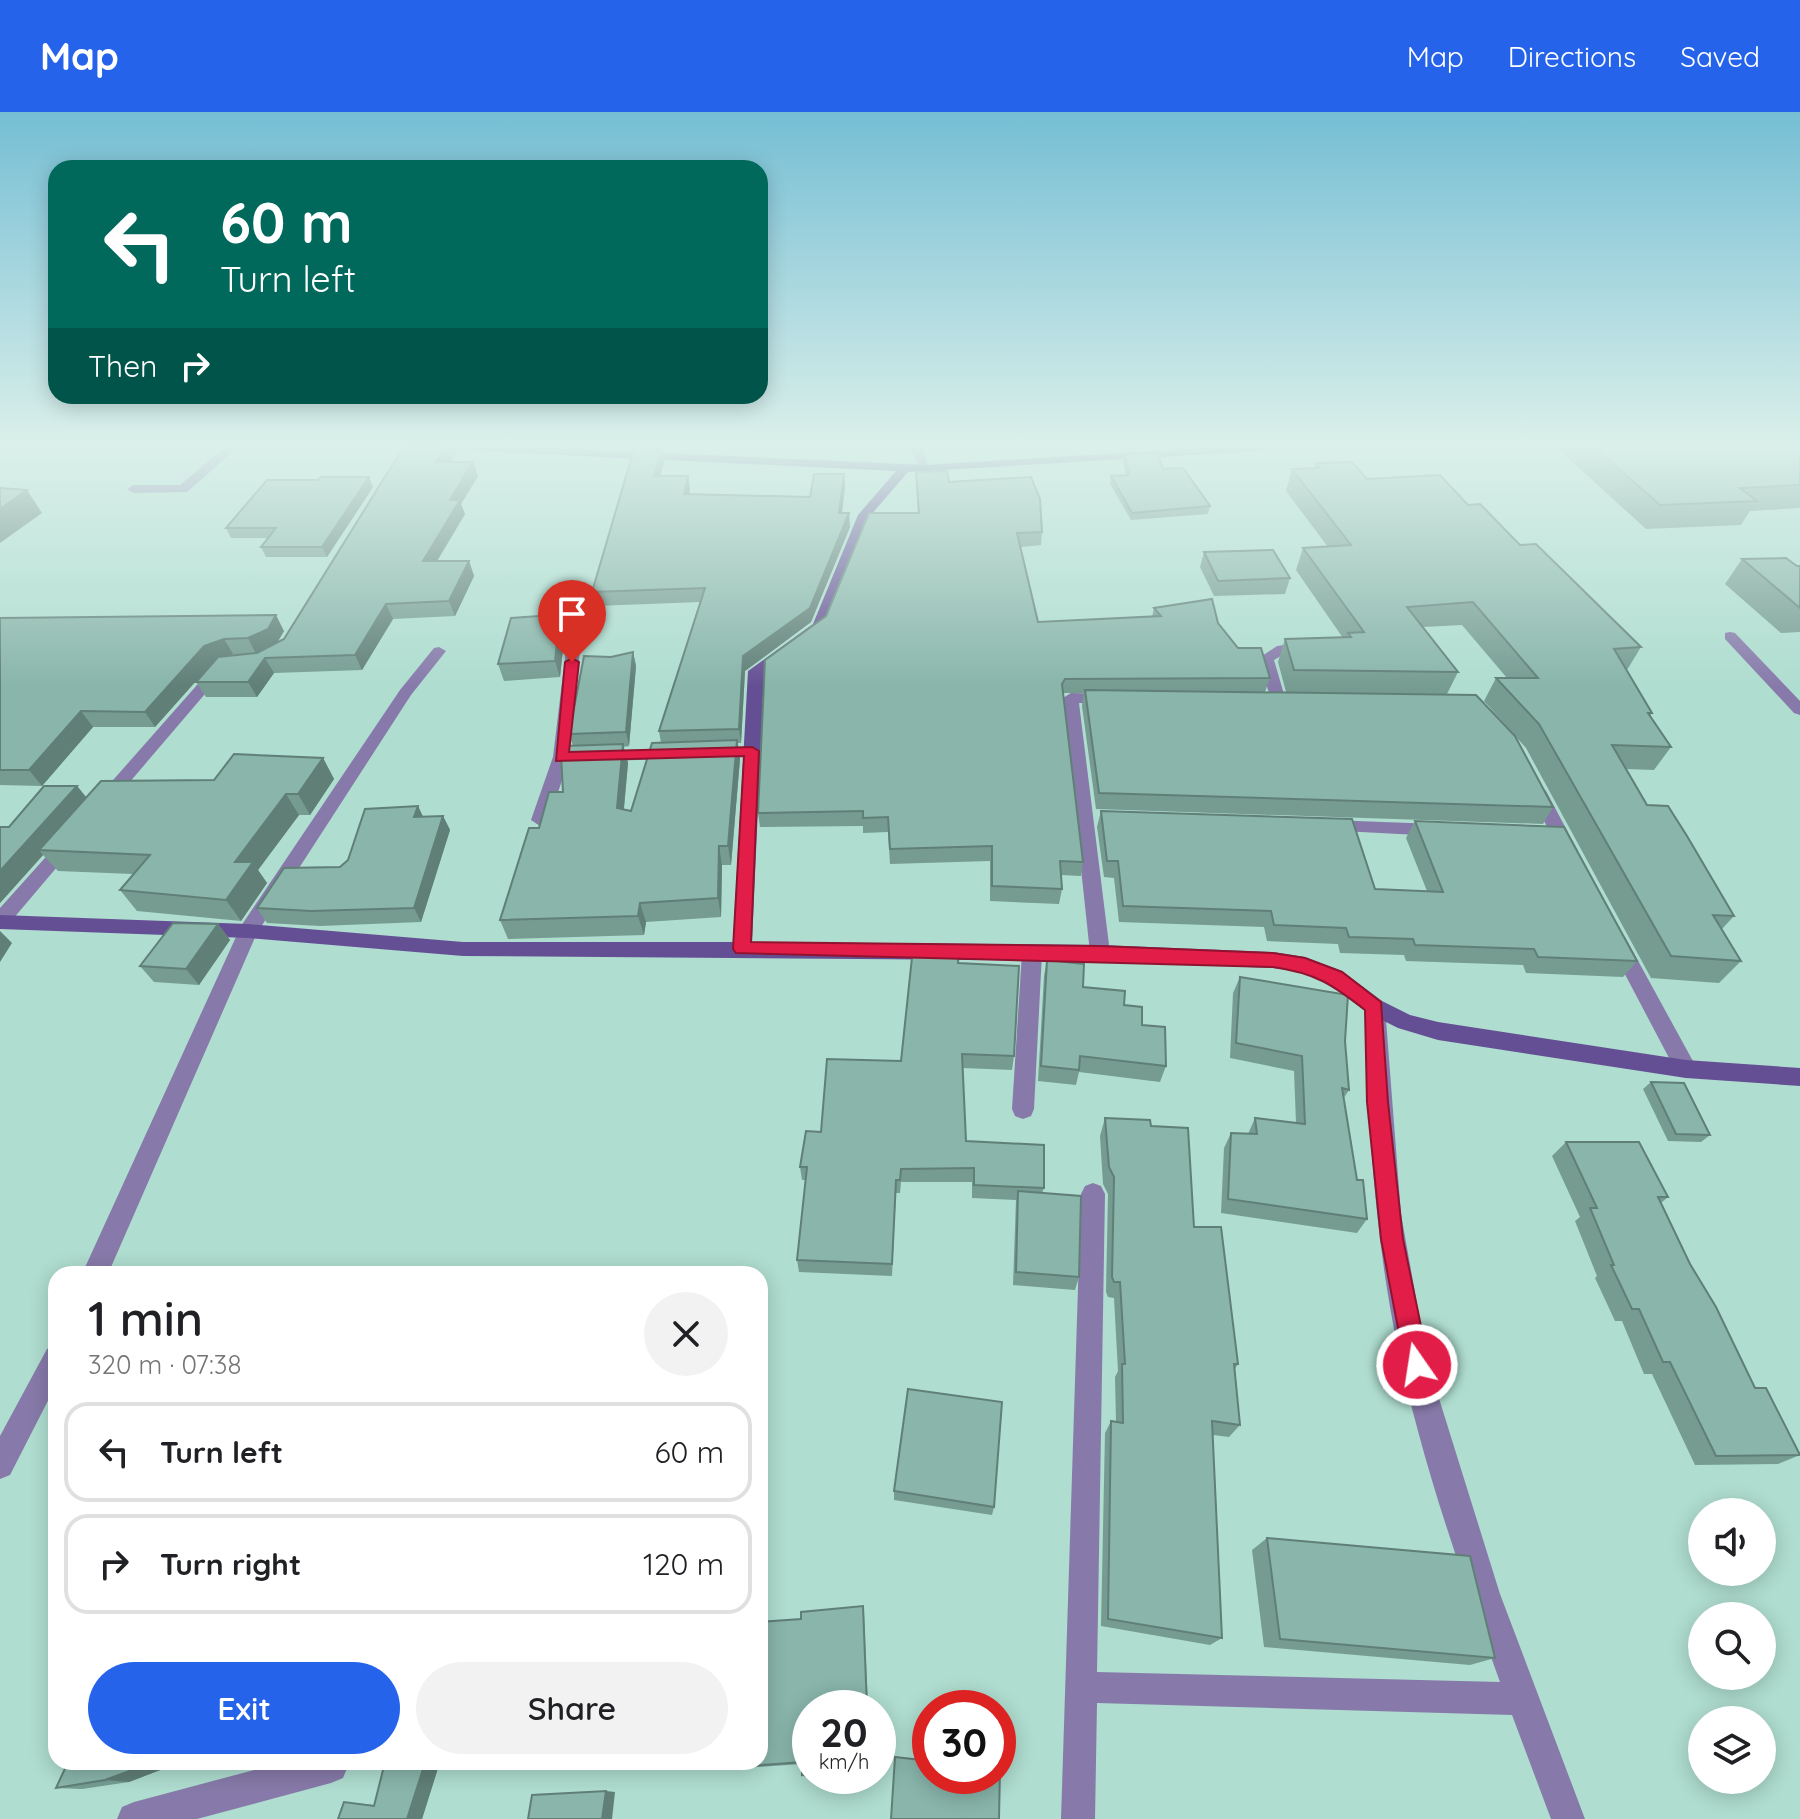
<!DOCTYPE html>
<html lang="en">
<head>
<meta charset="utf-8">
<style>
  body { margin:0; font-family:Quicksand,sans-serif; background:#f2f2f2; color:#202124; height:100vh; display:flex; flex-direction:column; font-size:30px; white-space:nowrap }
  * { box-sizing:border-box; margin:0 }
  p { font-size:26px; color:#757577 }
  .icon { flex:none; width:44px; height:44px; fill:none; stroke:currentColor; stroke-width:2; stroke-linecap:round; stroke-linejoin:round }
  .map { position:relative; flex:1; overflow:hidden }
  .panel { position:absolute; left:48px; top:1154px; width:720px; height:504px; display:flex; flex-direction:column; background:#fff; border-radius:24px; box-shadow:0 4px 20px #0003 }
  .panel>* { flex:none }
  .hud { position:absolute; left:48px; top:48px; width:720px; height:244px; border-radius:24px; box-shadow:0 4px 20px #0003; background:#00695c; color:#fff; overflow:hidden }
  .buttons { position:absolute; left:1688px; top:1386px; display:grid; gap:16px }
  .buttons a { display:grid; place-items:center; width:88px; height:88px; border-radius:50%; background:#fff; box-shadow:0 4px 20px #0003; font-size:40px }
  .speed { position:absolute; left:792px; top:1578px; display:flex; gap:16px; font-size:40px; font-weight:700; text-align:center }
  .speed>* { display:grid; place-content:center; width:104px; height:104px; border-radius:50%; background:#fff; box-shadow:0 4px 20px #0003; line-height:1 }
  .speed small { font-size:20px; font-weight:400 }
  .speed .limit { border:12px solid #d22; background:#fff; color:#111 }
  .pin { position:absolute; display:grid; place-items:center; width:68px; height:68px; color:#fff; margin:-82px -34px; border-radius:50% 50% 50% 0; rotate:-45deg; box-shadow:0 0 8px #0007 }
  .pin .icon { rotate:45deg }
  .me { position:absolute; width:88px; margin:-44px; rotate:347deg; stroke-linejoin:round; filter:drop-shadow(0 0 6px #0008) }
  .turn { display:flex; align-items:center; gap:28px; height:168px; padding:0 40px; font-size:36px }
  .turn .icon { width:104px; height:104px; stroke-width:2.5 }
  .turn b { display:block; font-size:56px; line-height:68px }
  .then { display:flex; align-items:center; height:76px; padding:0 40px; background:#0003; gap:16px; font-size:30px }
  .round { display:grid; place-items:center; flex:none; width:84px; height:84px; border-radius:42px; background:#f2f2f2 }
  .summary { display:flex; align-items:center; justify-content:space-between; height:136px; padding:0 40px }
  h1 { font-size:48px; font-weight:600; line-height:60px }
  .cta { display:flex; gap:16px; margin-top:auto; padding:16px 40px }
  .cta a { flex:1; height:92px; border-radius:48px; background:#2563eb; color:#fff; font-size:32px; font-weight:600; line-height:92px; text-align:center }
  .cta a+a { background:#f2f2f2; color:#202124 }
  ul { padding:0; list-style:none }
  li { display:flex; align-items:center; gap:24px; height:100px; margin:0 16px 12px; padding:0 24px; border:4px solid #e0e0e0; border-radius:24px }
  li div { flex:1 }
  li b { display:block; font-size:30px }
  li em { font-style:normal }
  header { display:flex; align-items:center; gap:48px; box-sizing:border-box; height:112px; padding:0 40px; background:#2563eb; color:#fff }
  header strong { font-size:38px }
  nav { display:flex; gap:44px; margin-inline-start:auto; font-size:28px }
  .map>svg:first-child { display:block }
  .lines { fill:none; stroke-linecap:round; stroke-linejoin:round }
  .street { fill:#877aaa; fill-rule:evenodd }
  .secondary { fill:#654f94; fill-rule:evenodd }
  .wall { fill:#769c92 }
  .shaded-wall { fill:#607f77 }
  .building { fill:#89b5aa; stroke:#607f77; stroke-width:2 }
  .route { fill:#e11d48; stroke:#92132f; stroke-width:2 }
</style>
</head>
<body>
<header>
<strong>Map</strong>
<nav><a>Map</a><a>Directions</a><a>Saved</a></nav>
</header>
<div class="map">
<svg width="1800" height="1707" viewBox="0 0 1800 1707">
  <rect width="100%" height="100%" fill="#afddd0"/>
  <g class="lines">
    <g class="street">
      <polygon points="224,336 237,336 187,380 133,381 127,377 133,373 180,373"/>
      <polygon points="911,336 923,336 929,360 921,360"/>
      <polygon points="1730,520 1735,521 1800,589 1800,603 1794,601 1725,527 1725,521"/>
      <polygon points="1306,530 1311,531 1311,537 1286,541 1274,548 1286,589 1278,594 1272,592 1259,546 1277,534"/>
      <polygon points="573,533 580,537 570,639 673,637 681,642 673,647 568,650 549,708 540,714 531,708 553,645 566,537"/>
      <polygon points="439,535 446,539 411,583 257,821 108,1162 82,1162 241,814 400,578 434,536"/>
      <polygon points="217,554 225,559 222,562 111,692 99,692 96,688 99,684 212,556"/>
      <polygon points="1071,581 1110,582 1118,587 1110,592 1079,591 1110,841 1100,849 1090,841 1063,586"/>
      <polygon points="1537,673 1546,679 1578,739 1575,743 1569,745 1560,739 1528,679"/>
      <polygon points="1329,708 1437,712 1446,718 1437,724 1323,718 1320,714"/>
      <polygon points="68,725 77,731 74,735 7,814 0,816 0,796 62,727"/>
      <polygon points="1618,823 1625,825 1694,951 1697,957 1694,963 1686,966 1678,963 1608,830"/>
      <polygon points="1032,833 1042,841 1034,997 1031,1004 1023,1007 1015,1004 1012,997 1022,841"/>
      <path d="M 1375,887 L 1382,889 L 1385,895 L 1401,1102 L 1427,1248 L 1500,1482 L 1585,1707 L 1551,1707 L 1512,1603 L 1097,1591 L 1095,1707 L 1061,1707 L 1081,1082 L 1085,1074 L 1093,1071 L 1101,1074 L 1105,1082 L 1097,1560 L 1500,1570 C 1460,1459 1420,1344 1396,1227 C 1374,1118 1368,1006 1365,895 L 1368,889 Z"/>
      <polygon points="56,1233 56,1273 10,1363 0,1367 0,1324 47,1237"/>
      <polygon points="284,1650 346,1650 348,1654 343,1666 331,1671 197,1707 117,1707 122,1695 134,1690"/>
    </g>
    <polygon class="secondary" points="471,336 557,336 925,353 1201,336 1267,336 1261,339 908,360 870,404 824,517 764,561 752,830 1100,833 1273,840 1305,845 1342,859 1382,889 1410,903 1438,910 1686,948 1800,956 1800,974 1686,966 1438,928 1398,916 1368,901 1328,871 1302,860 1273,856 1100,849 463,844 248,826 0,817 0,803 248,812 463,830 733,830 748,559 813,512 858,403 896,359 477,339"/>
  </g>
  <g class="wall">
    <polygon points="406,336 459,336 450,350 473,350 478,364 461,392 465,402 437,449 469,449 474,464 455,504 393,507 362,558 274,561 257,585 206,585 196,570 213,550 155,615 93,615 42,674 0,673 0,506 284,519 277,530 284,527"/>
    <polygon points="1119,336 1148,336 1120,338"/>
    <polygon points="1557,336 1800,336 1800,396 1750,399 1741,413 1646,417"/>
    <polygon points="662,338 664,351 660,364 690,377 689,382 810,385 844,362 845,375 842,401 850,415 811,510 745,559 741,631 738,631 740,647 731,753 722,753 721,805 646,810 644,823 508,827 500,808 539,716 563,680 573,634 569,622 611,545 633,540 636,554 629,634 623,635 628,651 624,697 631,699 661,631 659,619 700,490 596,494 592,480"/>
    <polygon points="1124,343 1163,357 1210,394 1208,402 1131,408 1110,372 1111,364 1126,363 1123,350"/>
    <polygon points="1316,351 1367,367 1468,393 1520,433 1641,535 1627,558 1652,601 1650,604 1671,635 1654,658 1626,657 1647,693 1734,804 1722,817 1741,849 1719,871 1651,866 1526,636 1484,589 1496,566 1507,566 1462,513 1423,515 1458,560 1447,582 1553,695 1543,712 1096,697 1082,594 1084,581 1063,581 1083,750 1081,764 1061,763 1062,777 1059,792 990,789 990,749 890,752 888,720 863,721 863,714 760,715 758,701 826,504 918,401 916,360 949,370 1042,420 1041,433 1021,435 1038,510 1152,505 1154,496 1218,511 1238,536 1270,566 1265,580 1286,580 1278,550 1285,527 1343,526 1296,458 1303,436 1328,435 1286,379 1292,357 1314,356"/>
    <polygon points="373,375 327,445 266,445 261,435 268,426 231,426 226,416"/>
    <polygon points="1204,440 1290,466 1285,482 1214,484 1200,455"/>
    <polygon points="1742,447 1800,454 1800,520 1781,521 1725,472"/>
    <polygon points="572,518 571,531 563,537 560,565 504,569 498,552"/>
    <polygon points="323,646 334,667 310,703 299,703 258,758 267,771 241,809 137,799 120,778 133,762 58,759 43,743 0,791 0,715 9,715 77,674 86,685 214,668"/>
    <polygon points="418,694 423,704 443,704 450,718 421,810 320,814 267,811 257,796 340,755"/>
    <polygon points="1101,699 1375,777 1427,779 1406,726 1415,709 1637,849 1623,865 1526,861 1523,853 1406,849 1404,843 1340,841 1338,832 1267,829 1264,815 1119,810 1114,766 1104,765 1097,715"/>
    <polygon points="218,812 230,828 199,873 154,870 140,854"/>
    <polygon points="1047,848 1083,875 1124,893 1142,913 1166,954 1160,970 1079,960 1076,973 1038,969 1044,864"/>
    <polygon points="958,851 1014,944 1012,958 963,956 966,1029 1044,1076 1042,1081 1079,1165 1075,1178 1013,1173 1016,1088 972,1086 972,1070 901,1070 900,1081 896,1081 892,1164 799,1160 797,1148 806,1068 802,1068 800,1055 821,1020 901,949"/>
    <polygon points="1240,865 1345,929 1349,978 1343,987 1357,1068 1367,1107 1357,1121 1221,1101 1224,1036 1231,1021 1248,1022 1255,1006 1296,1011 1294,959 1230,946 1233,881"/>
    <polygon points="1651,970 1710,1023 1701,1030 1668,1029 1643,977"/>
    <polygon points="1105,1006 1151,1014 1194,1115 1238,1252 1235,1257 1240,1313 1229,1325 1213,1323 1222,1526 1210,1533 1101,1514 1105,1321 1111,1309 1116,1310 1115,1265 1118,1259 1114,1186 1108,1185 1106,1180 1108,1082 1103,1072 1100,1024"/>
    <polygon points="1566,1030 1668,1085 1661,1091 1690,1152 1755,1276 1800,1343 1778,1352 1695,1353 1652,1262 1644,1262 1622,1209 1615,1209 1595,1166 1597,1164 1575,1109 1580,1105 1552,1044"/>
    <polygon points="894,1379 994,1395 992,1403 894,1388"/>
    <polygon points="1267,1426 1495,1546 1470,1553 1264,1535 1252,1438"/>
    <polygon points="864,1500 868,1596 810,1596 810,1664 813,1664 805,1665 802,1663 802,1652 729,1657 724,1656 801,1507"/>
    <polygon points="68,1650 181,1650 129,1670 82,1677 56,1676"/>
    <polygon points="385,1650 470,1650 469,1657 438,1656 422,1707 338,1707 344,1690 374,1693"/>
  </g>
  <g class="shaded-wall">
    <polygon points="445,336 459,336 441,364 436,350"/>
    <polygon points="662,338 664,351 656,378 654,364"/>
    <polygon points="473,350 478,364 461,392 465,402 428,464 423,449 450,388"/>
    <polygon points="844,362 845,375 840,415 839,401"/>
    <polygon points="688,364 690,377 686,396 684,382"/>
    <polygon points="369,365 373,375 327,445 322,435"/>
    <polygon points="27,378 42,401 0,431 0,397"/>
    <polygon points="849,401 850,415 811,510 745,559 741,631 739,617 743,544"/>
    <polygon points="469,449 474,464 455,504 449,489"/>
    <polygon points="386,492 393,507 362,558 355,543"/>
    <polygon points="568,502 572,518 571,531 563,537 560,565 555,549 558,520"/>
    <polygon points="276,503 284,519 276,533 256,542 248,526"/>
    <polygon points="224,527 233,542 213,550 155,615 145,600 204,534"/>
    <polygon points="633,540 636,554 629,634 626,620"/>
    <polygon points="265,546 274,561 257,585 248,570"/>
    <polygon points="81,599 93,615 42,674 29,658"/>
    <polygon points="737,628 740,647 731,753 728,734"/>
    <polygon points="623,632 628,651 622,715 617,696"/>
    <polygon points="323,646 334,667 310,703 298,682"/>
    <polygon points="77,674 90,690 39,738 43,743 0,791 0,759"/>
    <polygon points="286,682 299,703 258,758 267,771 241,809 226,788 235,750"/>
    <polygon points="418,694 424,708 414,705"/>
    <polygon points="443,704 450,718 421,810 414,796"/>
    <polygon points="719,734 722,753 721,805 718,786"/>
    <polygon points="640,791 646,810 644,823 638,804"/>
    <polygon points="218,812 230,828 199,873 186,857"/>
    <polygon points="0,819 12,831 0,850"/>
    <polygon points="154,1650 181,1650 129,1670 105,1668"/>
    <polygon points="457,1650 470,1650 469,1657 456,1655"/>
    <polygon points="424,1654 438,1656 422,1707 407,1707"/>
    <polygon points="606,1679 615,1680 612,1707 602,1707"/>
  </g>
  <g class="building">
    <polygon points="406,336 445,336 436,350 473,350 450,388 460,388 423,449 469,449 449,489 386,492 355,543 265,546 248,570 196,570 218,545 257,541 284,527 398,344"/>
    <polygon points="1595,336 1800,336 1800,373 1740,376 1757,389 1660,393"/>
    <polygon points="634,337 662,338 654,364 688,364 684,382 810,385 814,362 844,362 839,401 849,401 810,496 743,544 739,617 659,619 705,476 592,480"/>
    <polygon points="1158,341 1163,357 1183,356 1210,394 1132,401 1111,364 1129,363 1124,343"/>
    <polygon points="1352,350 1367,367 1440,363 1468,393 1480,392 1520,433 1536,432 1641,535 1614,537 1652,601 1648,601 1671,635 1612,633 1647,693 1668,694 1687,724 1734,804 1713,803 1741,849 1671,844 1539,612 1496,566 1538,566 1473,490 1407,495 1458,560 1294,558 1285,527 1351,525 1348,521 1364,520 1303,436 1351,433 1292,357 1320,356 1316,351"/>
    <polygon points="947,359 949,370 1031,365 1040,387 1042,420 1017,421 1038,510 1161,504 1154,496 1212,487 1218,511 1238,536 1261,536 1270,566 1065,567 1062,572 1083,750 1060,749 1062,777 992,774 992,734 890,737 888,705 863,706 863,699 758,701 765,548 826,504 869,401 919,401 916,360"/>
    <polygon points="321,365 369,365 322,435 261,435 276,416 226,416 267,368 318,368"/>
    <polygon points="0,376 27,378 0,397"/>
    <polygon points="1273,438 1290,466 1218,469 1204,440"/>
    <polygon points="1786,446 1797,454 1800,454 1800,496 1742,447"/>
    <polygon points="568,502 566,515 558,520 555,549 498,552 511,506"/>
    <polygon points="276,503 268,517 248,526 224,527 204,534 145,600 81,599 29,658 0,658 0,506"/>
    <polygon points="633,540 626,620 569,622 584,544 611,545"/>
    <polygon points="1085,578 1476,583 1515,624 1553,695 1099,681"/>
    <polygon points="737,628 728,734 719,734 718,786 640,791 638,804 500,808 529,716 539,716 549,680 563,680 561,643 564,634 623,632 617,696 631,699 652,631"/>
    <polygon points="234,642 323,646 298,682 286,682 235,750 253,750 226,788 120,778 150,743 39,738 101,669 214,668"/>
    <polygon points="44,674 77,674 0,759 0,715 9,715"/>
    <polygon points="418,694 414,705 443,704 414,796 311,799 257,796 284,756 340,755 348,748 365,697"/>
    <polygon points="1101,699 1352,707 1375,777 1443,780 1415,709 1564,715 1637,849 1538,845 1534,837 1415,833 1413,827 1349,825 1346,816 1274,813 1271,799 1123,794 1118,749 1107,749"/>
    <polygon points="173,811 218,812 186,857 140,854"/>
    <polygon points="913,836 959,838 958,851 1019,854 1014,944 962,942 966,1029 1044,1033 1044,1076 974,1073 974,1056 901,1057 900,1068 896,1068 892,1152 797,1148 807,1055 800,1055 806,1019 821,1020 827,947 901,949"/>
    <polygon points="1047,848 1084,852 1083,875 1125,879 1124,893 1142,895 1142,913 1165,915 1166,954 1080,944 1079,958 1041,954"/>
    <polygon points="1240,865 1348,883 1345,929 1349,978 1342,976 1357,1068 1363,1068 1367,1107 1228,1087 1231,1021 1257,1022 1255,1006 1305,1012 1302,944 1236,931"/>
    <polygon points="1651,970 1684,971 1710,1023 1676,1022"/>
    <polygon points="1105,1006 1150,1008 1151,1014 1188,1016 1194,1115 1221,1115 1238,1252 1234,1252 1240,1313 1212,1309 1222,1526 1108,1507 1111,1309 1123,1311 1122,1252 1125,1252 1120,1170 1114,1170 1112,1165 1114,1065 1109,1055"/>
    <polygon points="1566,1030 1639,1030 1668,1085 1658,1085 1690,1152 1716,1195 1755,1276 1766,1276 1800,1343 1716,1344 1670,1250 1663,1250 1639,1197 1632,1197 1611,1153 1614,1153 1590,1096 1597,1096"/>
    <polygon points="1018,1079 1081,1084 1079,1165 1016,1160"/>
    <polygon points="908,1277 1002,1290 994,1395 894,1379"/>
    <polygon points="1267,1426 1470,1444 1495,1546 1280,1527"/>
    <polygon points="863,1494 867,1596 810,1596 810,1662 802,1663 802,1650 724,1656 724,1650 760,1650 760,1510 801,1507 801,1500"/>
    <polygon points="895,1645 930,1649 930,1664 998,1664 998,1656 1000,1656 999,1707 891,1707"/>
    <polygon points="68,1650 154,1650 105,1668 56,1676"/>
    <polygon points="385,1650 457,1650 456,1655 424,1654 407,1707 338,1707 344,1690 374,1694"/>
    <polygon points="606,1679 602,1707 528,1707 532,1683"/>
  </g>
  <linearGradient id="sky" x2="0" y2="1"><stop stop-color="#75bed4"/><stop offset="0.58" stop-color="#dbf0ea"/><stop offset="1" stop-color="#dbf0ea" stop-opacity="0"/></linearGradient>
  <rect width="1800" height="575" fill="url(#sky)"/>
  <path class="route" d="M 572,546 L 579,550 L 569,640 L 752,635 L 759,639 L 751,830 L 1100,834 L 1273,841 L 1305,846 L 1342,860 L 1381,890 L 1388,990 L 1403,1127 L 1429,1253 L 1425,1262 L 1417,1265 L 1408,1262 L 1405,1253 L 1381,1127 L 1367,990 L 1365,898 C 1332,872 1315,861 1273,855 L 736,841 L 733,837 L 744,644 L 556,649 L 565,550 Z"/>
</svg>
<div class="buttons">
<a><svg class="icon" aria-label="sound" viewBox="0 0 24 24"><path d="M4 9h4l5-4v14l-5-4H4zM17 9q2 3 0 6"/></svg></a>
<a><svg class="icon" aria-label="search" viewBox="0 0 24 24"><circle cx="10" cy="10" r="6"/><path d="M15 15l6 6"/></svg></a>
<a><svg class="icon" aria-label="layers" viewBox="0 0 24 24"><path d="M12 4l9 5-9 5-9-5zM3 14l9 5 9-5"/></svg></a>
</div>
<div class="speed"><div>20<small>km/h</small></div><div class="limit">30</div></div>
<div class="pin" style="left:572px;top:550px;background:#d93025"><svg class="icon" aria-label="arrive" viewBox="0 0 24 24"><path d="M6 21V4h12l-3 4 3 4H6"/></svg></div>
<svg class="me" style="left:1417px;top:1253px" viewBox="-20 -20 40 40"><circle r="17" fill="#e11d48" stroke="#fff" stroke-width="3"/><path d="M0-11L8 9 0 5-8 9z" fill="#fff"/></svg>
<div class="hud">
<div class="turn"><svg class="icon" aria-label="left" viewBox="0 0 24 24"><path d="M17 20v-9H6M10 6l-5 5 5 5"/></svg><div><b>60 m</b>Turn left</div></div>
<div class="then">Then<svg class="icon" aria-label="right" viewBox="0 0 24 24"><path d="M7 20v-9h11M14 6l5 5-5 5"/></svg></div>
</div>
<section class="panel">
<div class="summary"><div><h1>1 min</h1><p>320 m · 07:38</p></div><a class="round"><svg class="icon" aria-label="close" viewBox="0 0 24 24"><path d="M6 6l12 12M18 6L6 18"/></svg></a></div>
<ul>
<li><svg class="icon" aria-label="left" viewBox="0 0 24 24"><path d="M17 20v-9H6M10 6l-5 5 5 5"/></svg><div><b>Turn left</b></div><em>60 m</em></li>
<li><svg class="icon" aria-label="right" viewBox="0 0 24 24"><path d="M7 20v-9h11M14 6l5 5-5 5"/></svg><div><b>Turn right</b></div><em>120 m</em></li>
</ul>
<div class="cta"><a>Exit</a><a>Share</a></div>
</section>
</div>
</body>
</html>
